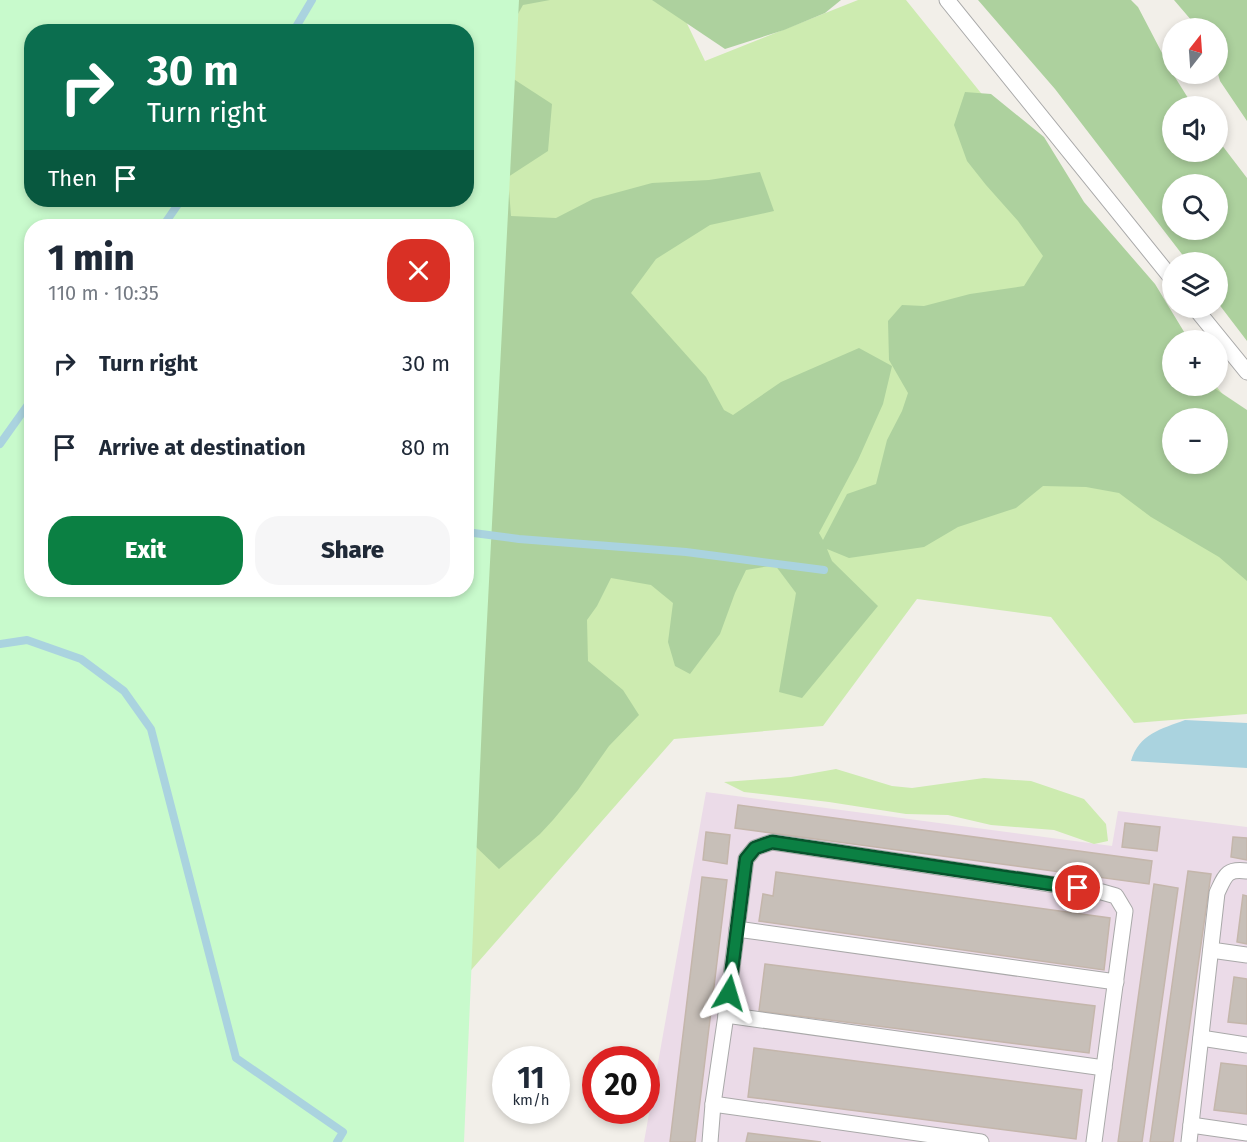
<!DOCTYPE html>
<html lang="en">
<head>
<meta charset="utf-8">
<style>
  body { margin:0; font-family:"Fira Sans",sans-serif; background:#f6f6f7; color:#1f2937; height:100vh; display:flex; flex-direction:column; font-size:22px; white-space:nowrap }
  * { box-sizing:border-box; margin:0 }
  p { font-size:20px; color:#747a83 }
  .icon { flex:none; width:33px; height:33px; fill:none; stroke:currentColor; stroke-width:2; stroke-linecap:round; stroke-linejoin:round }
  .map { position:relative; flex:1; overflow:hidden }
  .details { position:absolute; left:24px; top:219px; width:450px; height:378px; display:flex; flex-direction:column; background:#fff; border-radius:24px; box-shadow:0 3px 9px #0003 }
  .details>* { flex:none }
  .hud { position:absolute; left:24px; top:24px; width:450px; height:183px; border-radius:24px; box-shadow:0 3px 9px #0003; background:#0b6e4f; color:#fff; overflow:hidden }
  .needle { width:39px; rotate:17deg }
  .fabs { position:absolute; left:1162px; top:18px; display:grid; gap:12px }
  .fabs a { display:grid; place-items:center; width:66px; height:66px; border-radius:50%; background:#fff; box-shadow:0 3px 9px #0003; font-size:30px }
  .speed { position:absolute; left:492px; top:1046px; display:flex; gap:12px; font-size:30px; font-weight:700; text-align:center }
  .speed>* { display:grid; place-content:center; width:78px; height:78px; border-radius:50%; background:#fff; box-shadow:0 3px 9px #0003; line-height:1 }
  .speed small { font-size:15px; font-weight:400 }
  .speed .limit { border:9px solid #d22; background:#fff; color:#111 }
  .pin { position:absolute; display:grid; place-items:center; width:51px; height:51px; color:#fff; margin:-26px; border:3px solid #fff; border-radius:50%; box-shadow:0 2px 6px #0007 }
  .me { position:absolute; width:66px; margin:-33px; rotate:7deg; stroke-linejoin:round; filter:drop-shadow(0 0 4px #0008) }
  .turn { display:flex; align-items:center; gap:21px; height:126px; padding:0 24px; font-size:27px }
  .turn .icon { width:78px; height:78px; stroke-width:2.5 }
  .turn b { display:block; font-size:42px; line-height:51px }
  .then { display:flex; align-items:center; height:57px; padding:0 24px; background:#0003; gap:12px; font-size:22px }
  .round { display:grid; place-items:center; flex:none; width:63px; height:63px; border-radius:24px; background:#f6f6f7 }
  .head { display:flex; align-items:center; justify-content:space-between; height:102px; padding:0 24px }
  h1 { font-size:36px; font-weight:800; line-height:45px }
  .button { display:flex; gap:12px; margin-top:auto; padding:12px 24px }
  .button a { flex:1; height:69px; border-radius:24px; background:#0b8043; color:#fff; font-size:24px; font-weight:800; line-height:69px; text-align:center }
  .button a+a { background:#f6f6f7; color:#1f2937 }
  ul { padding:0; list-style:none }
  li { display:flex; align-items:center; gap:18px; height:84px; padding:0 24px }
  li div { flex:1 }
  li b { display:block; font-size:22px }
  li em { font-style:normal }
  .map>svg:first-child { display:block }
  .industrial { fill:#ebdbe8 }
  .grass { fill:#cdebb0; fill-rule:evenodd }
  .forest { fill:#add19e; fill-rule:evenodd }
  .park { fill:#c8facc; fill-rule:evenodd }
  .water { fill:#aad3df }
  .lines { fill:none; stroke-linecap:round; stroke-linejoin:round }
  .stream { stroke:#aad3df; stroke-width:8 }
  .building { fill:#c7bfb8; stroke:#c4b6ab; stroke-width:1.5 }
  .service-casing { stroke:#a9a9a9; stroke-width:17 }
  .service { stroke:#fff; stroke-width:15 }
  .route-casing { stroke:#07532c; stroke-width:15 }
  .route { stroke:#0b8043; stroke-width:10 }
</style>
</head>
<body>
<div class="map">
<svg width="1247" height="1142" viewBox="0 0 1247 1142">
  <rect width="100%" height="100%" fill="#f2efe9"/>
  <polygon class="industrial" points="706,792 1112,846 1118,811 1247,827 1247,1142 644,1142"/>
  <g class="grass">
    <path d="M 0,0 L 704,0 L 681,11 L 705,61 L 858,0 L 906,0 L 1180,340 L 1173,340 L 1173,386 L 1216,386 L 1247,424 L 1247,714 L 1134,723 L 1051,617 L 917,599 L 823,726 L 674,739 L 444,1001 L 0,1142 ZM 32,32 L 466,32 L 466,200 L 32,200 ZM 32,226 L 466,226 L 466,590 L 32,590 ZM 1173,418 L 1218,418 L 1218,464 L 1173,464 Z"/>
    <polygon points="836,769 892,786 912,788 984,778 1031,781 1084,799 1106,824 1108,841 1094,844 1054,830 991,825 948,815 906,814 829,802 744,792 724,782 791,777"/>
  </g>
  <g class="forest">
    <path d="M 233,0 L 550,0 L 523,5 L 492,60 L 512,78 L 552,104 L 548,151 L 508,177 L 511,216 L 556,218 L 593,199 L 652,183 L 709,180 L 760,172 L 774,211 L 710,225 L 656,259 L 631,293 L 706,377 L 724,410 L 733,415 L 781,382 L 859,348 L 892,366 L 883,404 L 858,460 L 819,533 L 823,540 L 847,494 L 876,484 L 887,440 L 902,411 L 908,393 L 889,360 L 888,321 L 902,305 L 924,306 L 970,294 L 1024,286 L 1043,256 L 1018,221 L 986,185 L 967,161 L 954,125 L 965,92 L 991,94 L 1044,137 L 1084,202 L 1155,284 L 1189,340 L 1173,340 L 1173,386 L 1211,386 L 1247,410 L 1247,581 L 1219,557 L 1151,517 L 1119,493 L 1086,487 L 1043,486 L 1016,508 L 958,527 L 924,547 L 849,558 L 827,549 L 832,561 L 878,606 L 802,698 L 779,692 L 796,593 L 775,565 L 746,570 L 735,593 L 720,634 L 690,674 L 675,666 L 668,642 L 673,603 L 651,585 L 611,578 L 597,606 L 587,620 L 588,661 L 623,690 L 639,715 L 609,746 L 578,790 L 553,820 L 540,834 L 499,869 L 474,845 L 466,590 L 466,226 L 90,226 L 466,200 L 466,32 ZM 1173,418 L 1218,418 L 1218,464 L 1173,464 Z"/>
    <polygon points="652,0 841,0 825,13 784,30 725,49"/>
    <path d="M 978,0 L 1131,0 L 1138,7 L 1173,74 L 1193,106 L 1173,106 L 1173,152 L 1218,152 L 1218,140 L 1247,178 L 1247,341 L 1218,303 L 1218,262 L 1188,262 L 1055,89 ZM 1218,184 L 1218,230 L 1173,230 L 1173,184 Z"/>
    <polygon points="1174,0 1247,0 1247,121 1220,81 1218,74 1218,28 1198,28"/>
  </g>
  <path class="park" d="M 0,0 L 519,0 L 483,698 L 464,1142 L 0,1142 ZM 32,32 L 466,32 L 466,200 L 32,200 ZM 466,226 L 466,590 L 32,590 L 32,226 Z"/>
  <path class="water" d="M 1185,720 L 1247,723 L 1247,768 L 1131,761 C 1139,734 1161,729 1185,720 Z"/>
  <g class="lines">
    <g class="stream">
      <polyline points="293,32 312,0"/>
      <polyline points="163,226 181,200"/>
      <polyline points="0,444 32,399"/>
      <polyline points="466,532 519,539 686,552 824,570"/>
      <polyline points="0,644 27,640 81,659 124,691 151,729 236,1058 343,1132 337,1142"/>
    </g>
  </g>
  <g class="building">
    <polygon points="738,805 1152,861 1149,884 735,828"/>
    <polygon points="1125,823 1160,827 1157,851 1122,847"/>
    <polygon points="706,832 730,835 727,864 703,860"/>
    <polygon points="1233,837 1247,838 1247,860 1231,857"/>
    <polygon points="1188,871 1211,874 1173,1142 1150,1142"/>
    <polygon points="776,872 1110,918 1104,970 759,921 763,894 773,896"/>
    <polygon points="702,877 727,880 695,1142 670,1142"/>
    <polygon points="1154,884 1178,888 1142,1142 1118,1142"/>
    <polygon points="1243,895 1247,896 1247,944 1237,942"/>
    <polygon points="765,964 1095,1006 1089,1053 759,1011"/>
    <polygon points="1234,977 1247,979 1247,1024 1228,1022"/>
    <polygon points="754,1048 1082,1090 1076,1139 748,1097"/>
    <polygon points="1221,1063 1247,1066 1247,1114 1214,1110"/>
    <polygon points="748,1133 821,1142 746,1142"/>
  </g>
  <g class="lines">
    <g class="service-casing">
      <g id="service">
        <polyline points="947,0 1173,280"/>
        <polyline points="1195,308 1247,372"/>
        <polyline points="737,929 1116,982"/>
        <polyline points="1211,950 1247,955"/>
        <polyline points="726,1015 1104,1068"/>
        <polyline points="1201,1038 1247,1045"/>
        <polyline points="713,1104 981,1142"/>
        <polyline points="1191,1125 1247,1133"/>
        <polyline points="710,1142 713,1104 726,1015 746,859 755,848 772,842 1102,892 1116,896 1125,911 1094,1142"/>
        <path d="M 1189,1142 L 1217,893 C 1225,876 1226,868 1247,871"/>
      </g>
    </g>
    <use href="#service" class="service"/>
  </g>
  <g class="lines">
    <g class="route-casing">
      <polyline id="route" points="729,993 746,859 755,848 772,842 1078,888"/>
    </g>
    <use href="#route" class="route"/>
  </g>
</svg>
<div class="fabs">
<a><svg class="needle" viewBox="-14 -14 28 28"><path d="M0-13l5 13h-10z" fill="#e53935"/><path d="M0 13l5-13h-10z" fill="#747a83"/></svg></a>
<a><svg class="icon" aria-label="sound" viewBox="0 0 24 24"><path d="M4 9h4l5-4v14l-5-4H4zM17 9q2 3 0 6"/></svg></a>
<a><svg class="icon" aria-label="search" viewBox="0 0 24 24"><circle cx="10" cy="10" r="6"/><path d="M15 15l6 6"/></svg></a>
<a><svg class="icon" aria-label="layers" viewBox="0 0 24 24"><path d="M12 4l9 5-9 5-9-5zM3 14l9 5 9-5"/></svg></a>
<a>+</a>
<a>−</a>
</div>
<div class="speed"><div>11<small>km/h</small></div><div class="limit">20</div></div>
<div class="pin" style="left:1078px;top:888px;background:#d93025"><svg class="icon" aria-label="arrive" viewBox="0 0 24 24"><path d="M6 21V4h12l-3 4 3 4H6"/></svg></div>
<svg class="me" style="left:729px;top:993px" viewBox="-20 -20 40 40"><path d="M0-17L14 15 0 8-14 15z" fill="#0b8043" stroke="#fff" stroke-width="4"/></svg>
<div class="hud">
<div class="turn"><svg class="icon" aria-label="right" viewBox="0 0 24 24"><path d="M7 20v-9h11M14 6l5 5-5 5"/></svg><div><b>30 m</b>Turn right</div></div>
<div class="then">Then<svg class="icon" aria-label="arrive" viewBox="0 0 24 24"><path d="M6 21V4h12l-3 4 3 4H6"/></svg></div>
</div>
<section class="details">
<div class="head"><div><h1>1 min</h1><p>110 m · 10:35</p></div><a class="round" style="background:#d93025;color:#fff"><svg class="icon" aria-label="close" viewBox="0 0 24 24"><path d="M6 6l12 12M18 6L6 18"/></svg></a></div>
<ul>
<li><svg class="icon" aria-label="right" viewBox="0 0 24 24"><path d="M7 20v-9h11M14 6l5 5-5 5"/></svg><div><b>Turn right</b></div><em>30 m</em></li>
<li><svg class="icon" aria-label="arrive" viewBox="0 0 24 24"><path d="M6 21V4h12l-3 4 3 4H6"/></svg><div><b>Arrive at destination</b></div><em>80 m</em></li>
</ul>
<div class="button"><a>Exit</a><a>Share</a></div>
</section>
</div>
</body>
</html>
